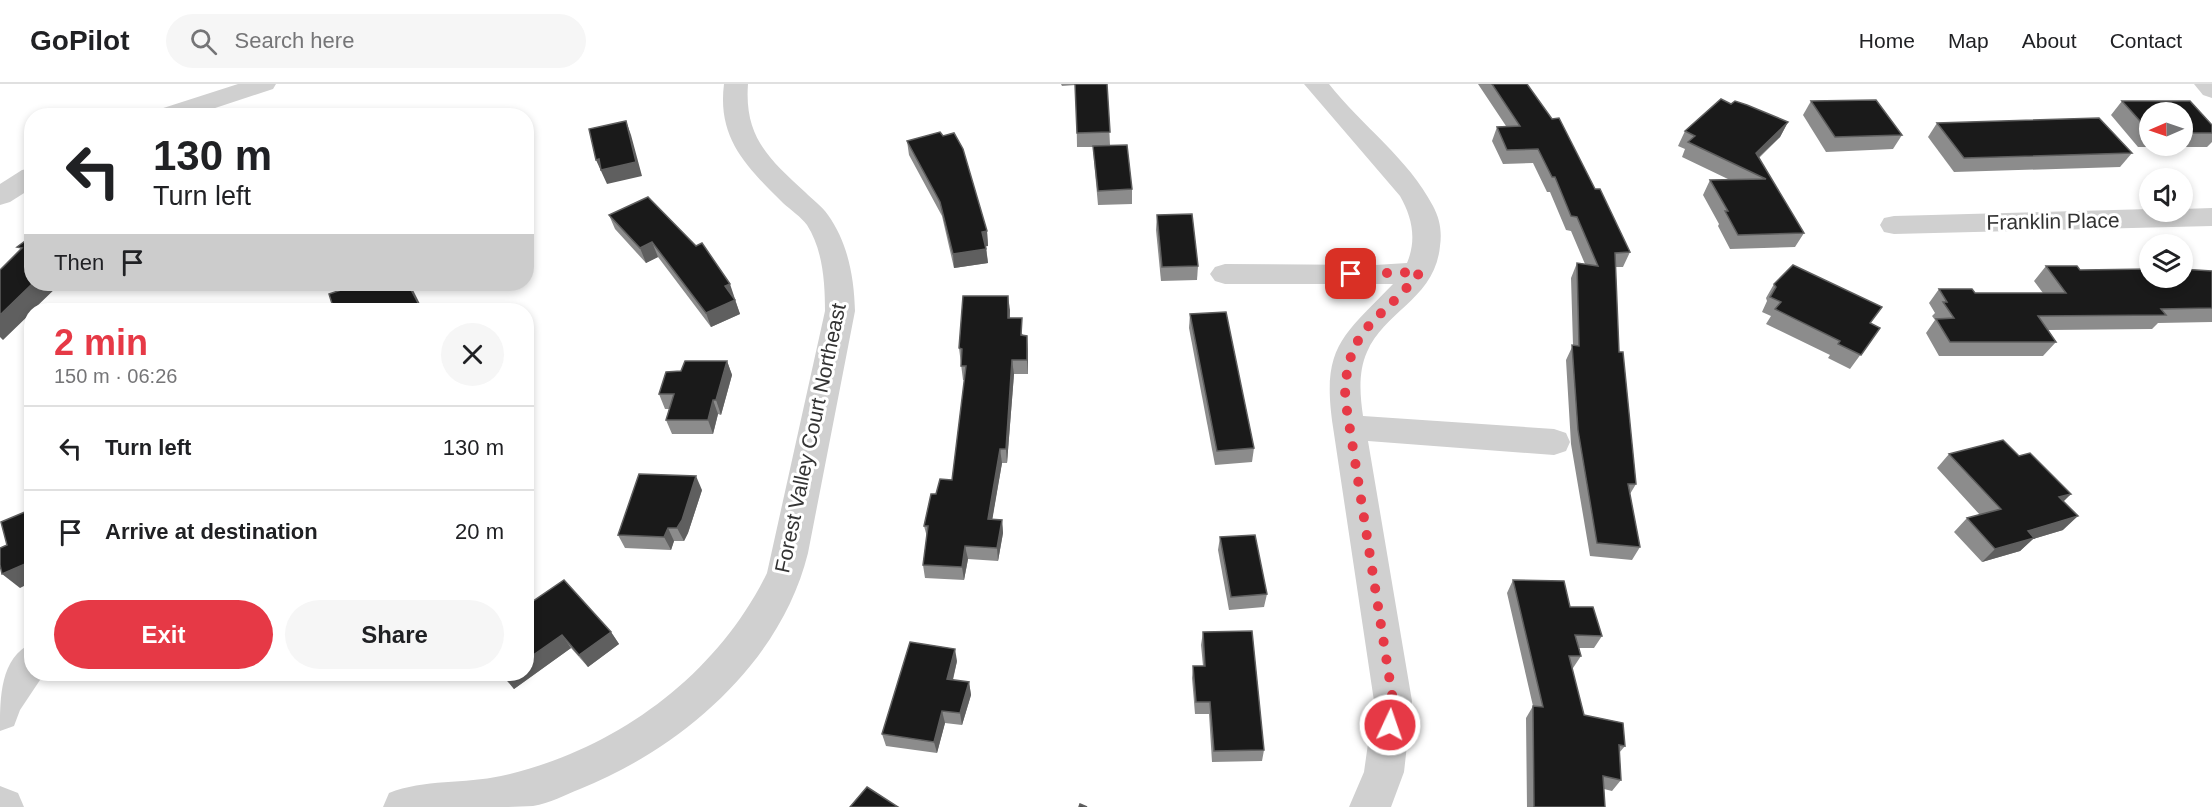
<!DOCTYPE html>
<html lang="en">
<head>
<meta charset="utf-8">
<style>
  body { margin:0; font-family:Helvetica,sans-serif; background:#f6f6f6; color:#202124; height:100vh; display:flex; flex-direction:column; font-size:22px; white-space:nowrap }
  * { box-sizing:border-box; margin:0 }
  p { font-size:20px; color:#757577 }
  .icon { flex:none; width:33px; height:33px; fill:none; stroke:currentColor; stroke-width:2; stroke-linecap:round; stroke-linejoin:round }
  .map { position:relative; flex:1; overflow:hidden }
  .sheet { position:absolute; left:24px; top:219px; width:510px; height:378px; display:flex; flex-direction:column; background:#fff; border-radius:24px; box-shadow:0 3px 9px #0003 }
  .sheet>* { flex:none }
  .hud { position:absolute; left:24px; top:24px; width:510px; height:183px; border-radius:24px; box-shadow:0 3px 9px #0003; background:#fff; color:#202124; overflow:hidden }
  .needle { width:39px; rotate:268deg }
  .buttons { position:absolute; left:2139px; top:18px; display:grid; gap:12px }
  .buttons a { display:grid; place-items:center; width:54px; height:54px; border-radius:50%; background:#fff; box-shadow:0 3px 9px #0003; font-size:30px }
  .pin { position:absolute; display:grid; place-items:center; width:51px; height:51px; color:#fff; margin:-26px; border-radius:12px; box-shadow:0 3px 9px #0006 }
  .me { position:absolute; width:66px; margin:-33px; rotate:3deg; stroke-linejoin:round; filter:drop-shadow(0 0 4px #0008) }
  .turn { display:flex; align-items:center; gap:21px; height:126px; padding:0 30px; font-size:27px }
  .turn .icon { width:78px; height:78px; stroke-width:2.5 }
  .turn b { display:block; font-size:42px; line-height:51px }
  .then { display:flex; align-items:center; height:57px; padding:0 30px; background:#0003; gap:12px; font-size:22px }
  .round { display:grid; place-items:center; flex:none; width:63px; height:63px; border-radius:32px; background:#f6f6f6 }
  .overview { display:flex; align-items:center; justify-content:space-between; height:102px; padding:0 30px }
  h1 { font-size:36px; font-weight:700; line-height:45px; color:#e63946 }
  .action { display:flex; gap:12px; margin-top:auto; padding:12px 30px }
  .action a { flex:1; height:69px; border-radius:36px; background:#e63946; color:#fff; font-size:24px; font-weight:700; line-height:69px; text-align:center }
  .action a+a { background:#f6f6f6; color:#202124 }
  ul { padding:0; list-style:none }
  li { display:flex; align-items:center; gap:18px; height:84px; padding:0 30px; border-top:2px solid #e0e0e0 }
  li div { flex:1 }
  li b { display:block; font-size:22px }
  li em { font-style:normal }
  header { display:flex; align-items:center; gap:36px; box-sizing:border-box; height:84px; padding:0 30px; background:#fff; border-bottom:2px solid #e0e0e0 }
  header strong { font-size:28px }
  nav { display:flex; gap:33px; margin-inline-start:auto; font-size:21px }
  .search { width:420px; height:54px; background:#f6f6f6; display:flex; align-items:center; gap:15px; box-sizing:border-box; padding:0 21px; border-radius:33px; color:#757577; font-size:22px }
  .map>svg:first-child { display:block }
  .lines { fill:none; stroke-linecap:round; stroke-linejoin:round }
  .minor { fill:#d0d0d0; fill-rule:evenodd }
  .wall { fill:#8c8c8c; fill-rule:evenodd }
  .shaded-wall { fill:#5f5f5f }
  .building { fill:#1a1a1a; stroke:#5f5f5f; stroke-width:1.5 }
  .route { stroke:#e63946; stroke-width:10; stroke-dasharray:0 18 }
  .labels { text-anchor:middle; dominant-baseline:central; stroke-width:6; stroke-linejoin:round; paint-order:stroke }
  .street-label { font-size:21px; fill:#333; stroke:#fff }
</style>
</head>
<body>
<header>
<strong>GoPilot</strong>
<div class="search"><svg class="icon" aria-label="search" viewBox="0 0 24 24"><circle cx="10" cy="10" r="6"/><path d="M15 15l6 6"/></svg>Search here</div>
<nav><a>Home</a><a>Map</a><a>About</a><a>Contact</a></nav>
</header>
<div class="map">
<svg width="2212" height="723" viewBox="0 0 2212 723">
  <rect width="100%" height="100%" fill="#fff"/>
  <g class="lines">
    <g class="minor">
      <polygon points="238,0 276,0 273,5 191,32 151,32 154,27"/>
      <path d="M 724,0 L 748,0 C 744,53 769,75 805,108 C 813,116 822,122 828,131 C 848,159 854,193 855,227 L 808,469 C 781,579 682,664 580,705 C 565,711 550,719 533,722 C 519,723 502,723 488,723 C 453,723 418,723 383,723 L 389,709 C 424,695 465,700 501,692 C 614,667 716,593 767,489 L 825,227 C 825,199 823,166 807,141 C 801,133 791,126 783,119 C 747,83 717,55 724,0 Z"/>
      <path d="M 1304,0 L 1329,0 C 1362,42 1408,74 1433,122 C 1440,135 1442,148 1440,162 C 1435,215 1385,226 1367,268 C 1358,288 1360,311 1363,332 L 1554,345 L 1566,349 L 1570,358 L 1566,367 L 1554,371 L 1368,357 L 1412,617 L 1404,688 L 1391,723 L 1349,723 L 1364,688 L 1374,617 L 1333,343 C 1321,263 1342,253 1393,200 L 1225,200 L 1215,197 L 1210,190 L 1215,183 L 1225,180 L 1375,181 L 1407,179 C 1417,155 1412,133 1400,112 Z"/>
      <polygon points="2194,0 2212,0 2212,14 2203,11"/>
      <polygon points="32,84 32,104 10,118 0,121 0,100 22,86"/>
      <polygon points="2212,124 2212,142 1894,150 1884,148 1880,141 1884,134 1894,132 2150,125 2150,128 2182,128 2182,125"/>
      <path d="M 32,559 L 32,590 L 44,590 L 20,626 L 14,642 L 0,647 C 0,613 0,574 32,559 Z"/>
      <polygon points="0,702 18,709 24,723 0,723"/>
    </g>
  </g>
  <g class="wall">
    <polygon points="1061,0 1107,0 1110,61 1132,105 1132,120 1098,121 1094,77 1093,63 1077,63 1076,1 1062,2"/>
    <polygon points="1478,0 1527,0 1595,105 1630,168 1623,183 1615,183 1619,268 1636,400 1630,410 1640,463 1632,476 1590,472 1571,360 1566,276 1573,261 1571,194 1577,179 1585,180 1571,147 1566,146 1550,108 1547,108 1533,79 1503,80 1492,57 1497,43 1506,42"/>
    <polygon points="1811,17 1902,51 1893,65 1826,68 1803,31"/>
    <path d="M 2122,17 L 2190,17 L 2212,41 L 2212,58 L 2207,63 L 2138,63 L 2111,31 ZM 2150,28 L 2182,28 L 2182,62 L 2150,62 Z"/>
    <polygon points="1731,20 1788,38 1780,53 1759,74 1804,149 1795,163 1730,165 1718,142 1719,140 1703,111 1710,96 1730,96 1682,73 1685,65 1678,62 1685,47"/>
    <polygon points="1937,39 2132,69 2120,83 1954,88 1928,53"/>
    <polygon points="907,57 987,147 988,162 986,162 988,179 954,184 942,132 909,71"/>
    <polygon points="609,131 735,215 740,230 711,243 658,173 646,179 615,145"/>
    <polygon points="1157,131 1198,182 1197,196 1161,197 1156,146"/>
    <polygon points="2046,182 2080,186 2212,187 2212,238 2158,239 2152,245 2048,246 2056,258 2043,272 1939,272 1926,249 1935,236 1932,232 1935,229 1929,219 1939,205 1975,209 2043,209 2034,197"/>
    <polygon points="1774,200 1871,239 1880,244 1850,285 1828,274 1830,271 1766,240 1771,232 1762,228 1767,217 1766,214"/>
    <polygon points="1010,226 1010,234 1023,251 1028,267 1028,290 1014,290 1007,379 1002,379 992,435 1002,436 1003,449 998,477 968,475 964,496 925,494 923,481 927,453 924,442 936,410 952,396 965,296 963,296 959,264"/>
    <polygon points="1190,230 1254,364 1252,378 1215,381 1189,244"/>
    <polygon points="727,277 732,291 721,331 718,330 713,350 672,350 666,336 669,325 665,325 659,310 681,287"/>
    <polygon points="1949,370 2019,372 2071,410 2063,417 2063,446 2033,455 2020,467 1982,478 1954,448 1967,434 1980,431 1937,384"/>
    <polygon points="702,406 688,449 684,457 674,457 671,466 625,464 618,451"/>
    <polygon points="1220,453 1267,510 1264,523 1229,526 1218,466"/>
    <polygon points="1513,496 1570,523 1602,552 1594,564 1579,564 1581,572 1573,584 1572,584 1584,631 1625,662 1619,669 1621,696 1612,707 1604,705 1605,723 1527,723 1526,634 1533,622 1507,509"/>
    <polygon points="526,522 611,548 619,560 588,583 571,564 514,605 501,590"/>
    <polygon points="1203,548 1264,666 1262,677 1212,678 1209,630 1195,630 1192,594 1193,582 1203,582 1201,561"/>
    <polygon points="957,577 953,596 969,598 971,611 962,641 945,639 937,669 886,662 882,650"/>
  </g>
  <g class="shaded-wall">
    <polygon points="626,37 631,51 642,92 607,100 596,76 599,75"/>
    <polygon points="1788,38 1780,53 1748,83 1756,69"/>
    <polygon points="526,142 530,150 526,151"/>
    <polygon points="987,147 988,162 983,163 982,148"/>
    <polygon points="652,158 658,173 646,179 640,164"/>
    <polygon points="986,165 988,179 954,184 953,170"/>
    <polygon points="32,200 60,200 33,226 32,226 32,228 3,256 0,253 0,231"/>
    <polygon points="408,200 410,200 423,226 406,226"/>
    <polygon points="730,200 735,215 725,202"/>
    <polygon points="1008,212 1010,226 1009,248 1008,234"/>
    <polygon points="735,216 740,230 711,243 706,229"/>
    <polygon points="1027,252 1028,267 1028,290 1027,276"/>
    <polygon points="1012,276 1014,290 1007,379 1006,365"/>
    <polygon points="727,277 732,291 721,331 716,316"/>
    <polygon points="713,316 718,330 713,350 708,336"/>
    <polygon points="1000,365 1002,379 990,449 988,435"/>
    <polygon points="696,392 702,406 688,449 684,457 677,444"/>
    <polygon points="2071,410 2057,424 2059,413"/>
    <polygon points="2078,432 2063,446 2033,455 2020,467 1982,478 1995,465 2028,447"/>
    <polygon points="1002,436 1003,449 998,477 997,464"/>
    <polygon points="668,444 674,457 671,466 664,453"/>
    <polygon points="965,462 968,475 964,496 962,483"/>
    <polygon points="32,477 32,498 20,504 2,490"/>
    <polygon points="611,548 619,560 588,583 579,571"/>
    <polygon points="562,551 571,564 514,605 504,592 508,590 526,590 526,576"/>
    <polygon points="955,565 957,577 950,607 947,595"/>
    <polygon points="969,598 971,611 962,641 960,629"/>
    <polygon points="942,627 945,639 937,669 934,658"/>
  </g>
  <g class="building">
    <polygon points="1075,0 1107,0 1110,48 1077,49"/>
    <polygon points="1492,0 1527,0 1552,35 1559,34 1595,105 1600,105 1630,168 1615,169 1619,268 1623,268 1636,400 1628,400 1640,463 1597,459 1578,346 1572,261 1579,262 1577,179 1598,182 1577,133 1571,132 1555,93 1552,93 1538,65 1507,66 1497,43 1520,42"/>
    <polygon points="1721,15 1731,20 1735,17 1747,21 1788,38 1756,69 1804,149 1738,151 1725,127 1728,127 1710,96 1766,95 1688,58 1695,52 1685,47"/>
    <polygon points="1876,16 1902,51 1835,53 1811,17"/>
    <polygon points="2122,17 2190,17 2212,41 2212,49 2182,49 2182,28 2150,28 2150,48"/>
    <polygon points="2099,34 2132,69 1964,74 1937,39"/>
    <polygon points="626,37 636,78 601,86 599,75 596,76 589,45"/>
    <polygon points="940,48 943,52 954,49 963,65 987,147 982,148 986,165 953,170 940,118 907,57"/>
    <polygon points="1127,61 1132,105 1098,107 1093,62"/>
    <polygon points="648,113 696,162 702,159 730,200 725,202 735,216 706,229 652,158 640,164 609,131"/>
    <polygon points="1192,130 1198,182 1162,183 1157,131"/>
    <polygon points="32,152 32,200 0,231 0,186 22,164 17,163"/>
    <polygon points="1793,181 1882,223 1870,239 1880,244 1861,271 1838,260 1840,257 1775,225 1781,218 1770,213 1776,203 1774,200"/>
    <polygon points="2046,182 2077,182 2080,186 2150,185 2150,194 2182,194 2182,185 2212,187 2212,224 2161,225 2166,231 2038,232 2056,258 1950,258 1936,235 1954,234 1943,218 1947,218 1939,205 1972,205 1975,209 2066,209"/>
    <polygon points="339,200 408,200 419,221 406,226 334,226 329,210 341,206"/>
    <polygon points="963,212 1008,212 1008,234 1022,234 1021,251 1027,252 1027,276 1012,276 1006,365 1000,365 988,435 1002,436 997,464 965,462 962,483 923,481 928,442 924,442 931,410 936,410 940,395 952,396 966,282 961,282 962,265 959,264"/>
    <polygon points="1226,228 1254,364 1217,367 1190,230"/>
    <polygon points="685,277 727,277 716,316 713,316 708,336 666,336 674,310 659,310 666,288 681,287"/>
    <polygon points="2003,356 2019,372 2030,369 2071,410 2059,413 2078,432 2028,447 2034,454 1995,465 1967,434 2001,425 1949,370"/>
    <polygon points="639,390 696,392 682,436 677,444 668,444 664,453 618,451"/>
    <polygon points="32,425 32,477 2,490 0,481 0,464 7,461 1,438"/>
    <polygon points="1255,451 1267,510 1231,513 1220,453"/>
    <polygon points="564,496 611,548 579,571 562,551 526,576 526,522"/>
    <polygon points="1513,496 1564,497 1570,523 1593,523 1602,552 1575,551 1581,572 1569,572 1584,631 1623,639 1625,662 1619,661 1621,696 1603,692 1605,723 1534,723 1533,622 1543,623"/>
    <polygon points="1252,547 1264,666 1214,667 1210,618 1196,618 1193,582 1205,582 1203,548"/>
    <polygon points="910,558 955,565 947,595 969,598 960,629 942,627 934,658 882,650"/>
    <polygon points="867,703 898,723 850,723"/>
    <polygon points="1080,720 1087,723 1079,723"/>
  </g>
  <g class="lines">
    <path class="route" d="M 1351,190 L 1420,188 C 1382,238 1346,240 1345,314 L 1393,617 L 1390,641"/>
  </g>
  <g class="labels">
    <g class="street-label">
      <text transform="translate(2053 137) rotate(-1)">Franklin Place</text>
      <text transform="translate(810 354) rotate(-78)">Forest Valley Court Northeast</text>
    </g>
  </g>
</svg>
<div class="buttons">
<a><svg class="needle" viewBox="-14 -14 28 28"><path d="M0-13l5 13h-10z" fill="#e53935"/><path d="M0 13l5-13h-10z" fill="#757577"/></svg></a>
<a><svg class="icon" aria-label="sound" viewBox="0 0 24 24"><path d="M4 9h4l5-4v14l-5-4H4zM17 9q2 3 0 6"/></svg></a>
<a><svg class="icon" aria-label="layers" viewBox="0 0 24 24"><path d="M12 4l9 5-9 5-9-5zM3 14l9 5 9-5"/></svg></a>
</div>
<div class="pin" style="left:1351px;top:190px;background:#d93025"><svg class="icon" aria-label="arrive" viewBox="0 0 24 24"><path d="M6 21V4h12l-3 4 3 4H6"/></svg></div>
<svg class="me" style="left:1390px;top:641px" viewBox="-20 -20 40 40"><circle r="17" fill="#e63946" stroke="#fff" stroke-width="3"/><path d="M0-11L8 9 0 5-8 9z" fill="#fff"/></svg>
<div class="hud">
<div class="turn"><svg class="icon" aria-label="left" viewBox="0 0 24 24"><path d="M17 20v-9H6M10 6l-5 5 5 5"/></svg><div><b>130 m</b>Turn left</div></div>
<div class="then">Then<svg class="icon" aria-label="arrive" viewBox="0 0 24 24"><path d="M6 21V4h12l-3 4 3 4H6"/></svg></div>
</div>
<section class="sheet">
<div class="overview"><div><h1>2 min</h1><p>150 m · 06:26</p></div><a class="round"><svg class="icon" aria-label="close" viewBox="0 0 24 24"><path d="M6 6l12 12M18 6L6 18"/></svg></a></div>
<ul>
<li><svg class="icon" aria-label="left" viewBox="0 0 24 24"><path d="M17 20v-9H6M10 6l-5 5 5 5"/></svg><div><b>Turn left</b></div><em>130 m</em></li>
<li><svg class="icon" aria-label="arrive" viewBox="0 0 24 24"><path d="M6 21V4h12l-3 4 3 4H6"/></svg><div><b>Arrive at destination</b></div><em>20 m</em></li>
</ul>
<div class="action"><a>Exit</a><a>Share</a></div>
</section>
</div>
</body>
</html>
